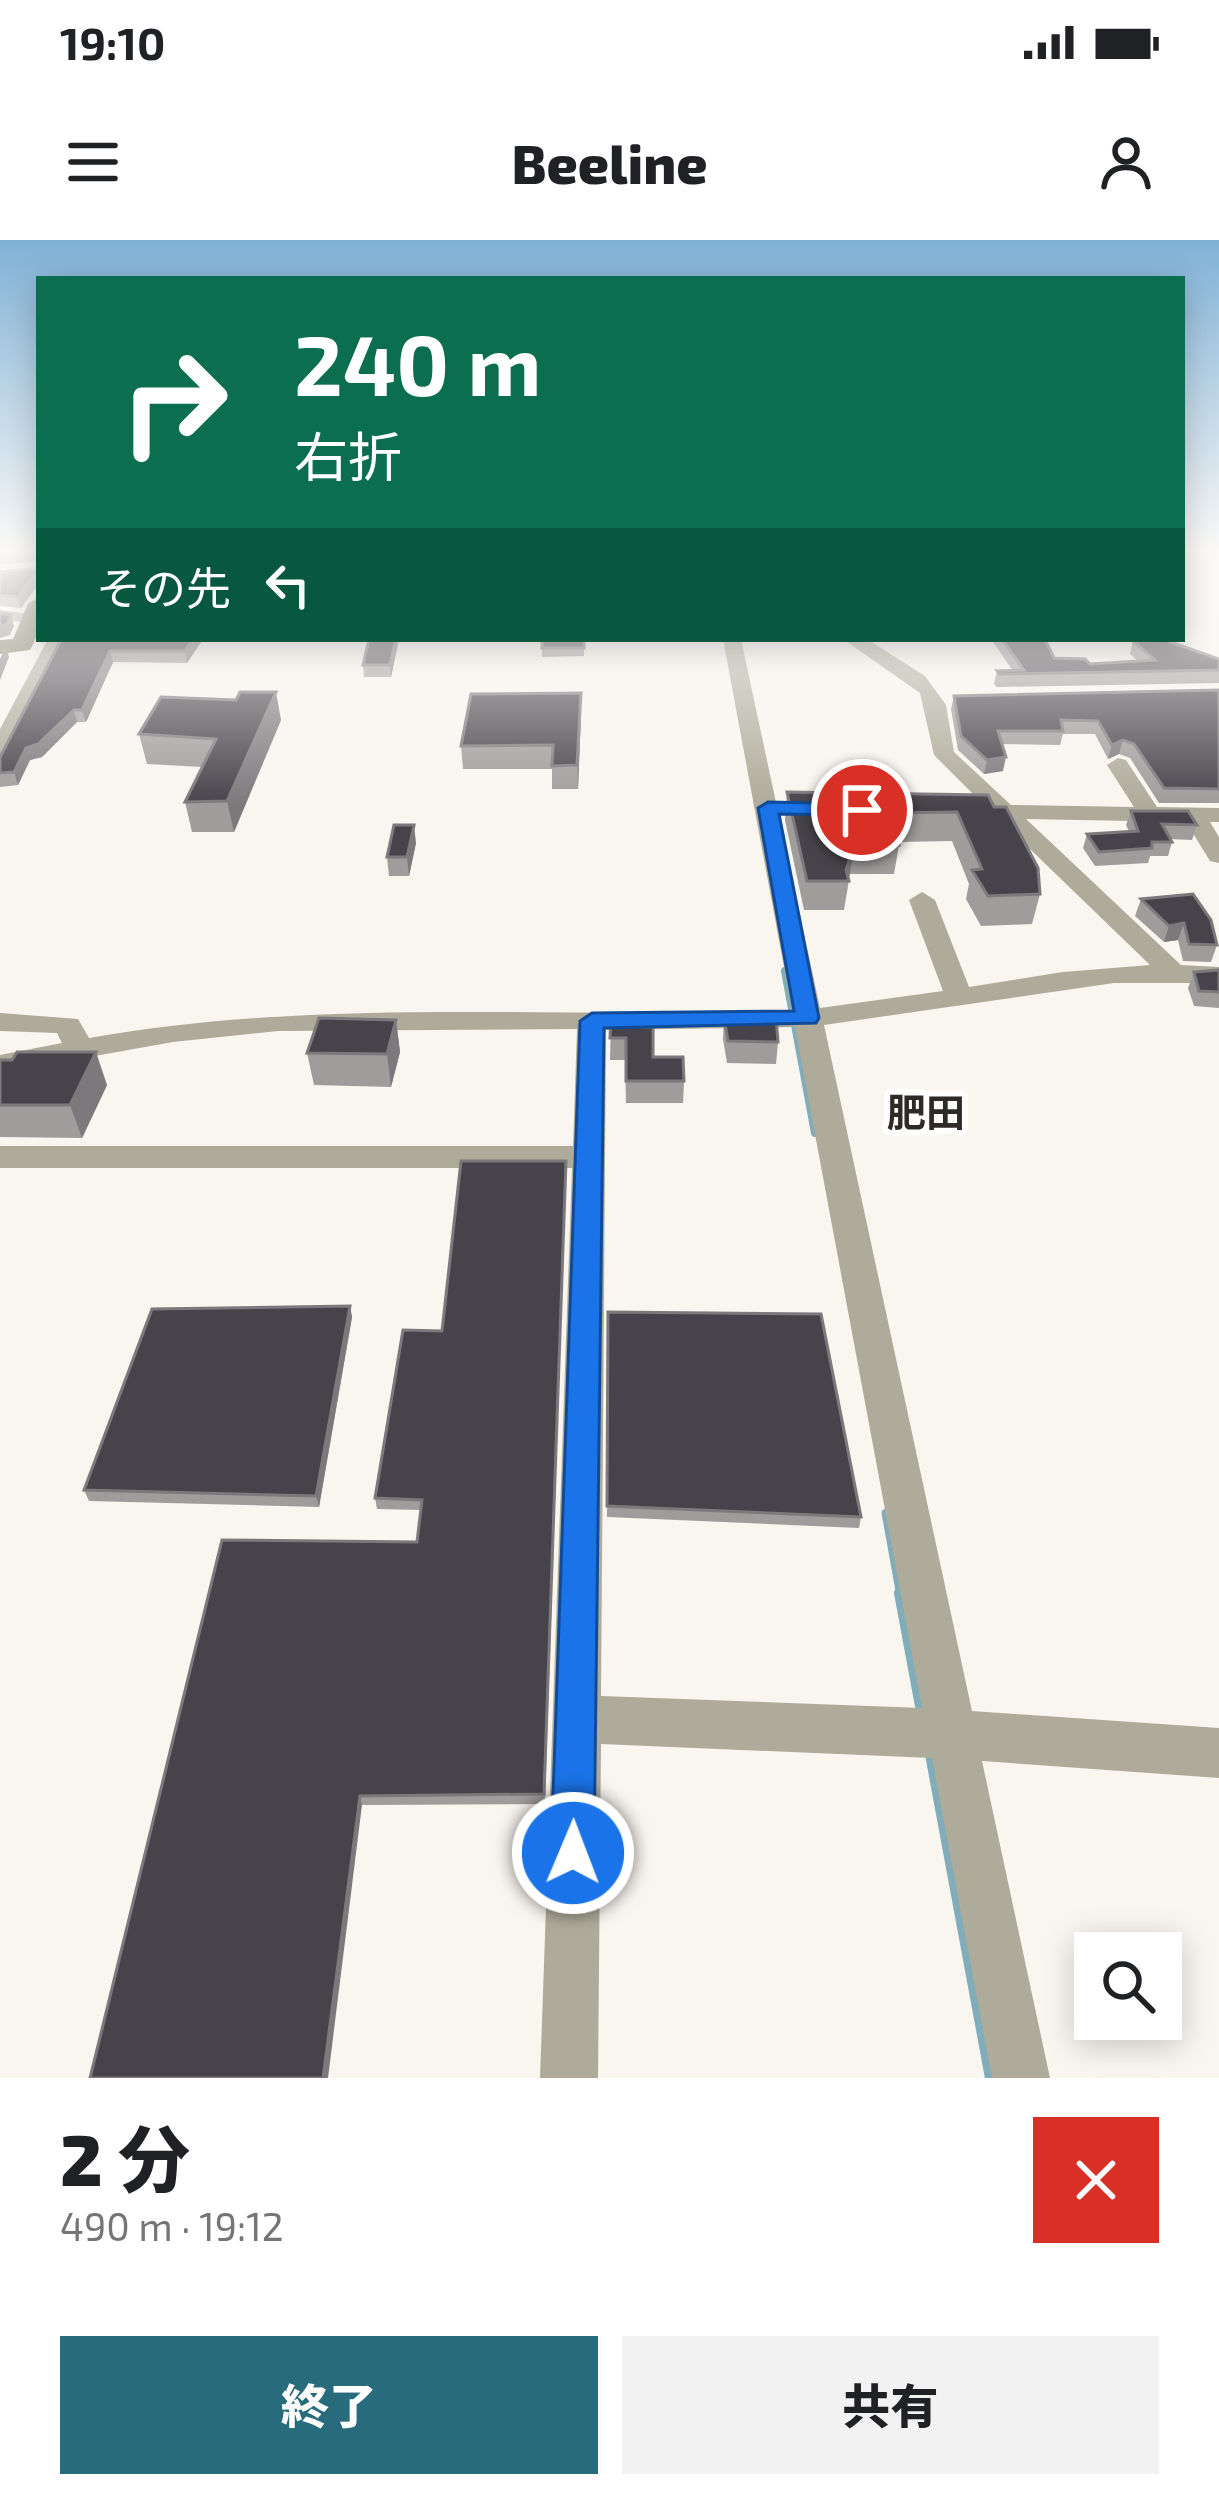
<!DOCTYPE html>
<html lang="ja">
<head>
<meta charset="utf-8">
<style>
  body { margin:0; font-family:"Exo 2","Noto Sans JP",sans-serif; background:#f2f2f2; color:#202124; height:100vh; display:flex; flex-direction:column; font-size:45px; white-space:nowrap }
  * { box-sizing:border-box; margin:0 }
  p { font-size:39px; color:#757577 }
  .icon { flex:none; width:66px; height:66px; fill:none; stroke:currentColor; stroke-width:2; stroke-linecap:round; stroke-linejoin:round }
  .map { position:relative; height:1838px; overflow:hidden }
  .side { display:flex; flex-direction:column; background:#fff; flex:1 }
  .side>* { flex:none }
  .top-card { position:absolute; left:36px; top:36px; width:1149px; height:366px; border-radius:0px; box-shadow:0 6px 30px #0003; background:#0b6e4f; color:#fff; overflow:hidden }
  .buttons { position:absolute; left:1074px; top:1692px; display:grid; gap:24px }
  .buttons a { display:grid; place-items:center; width:108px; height:108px; border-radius:0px; background:#fff; box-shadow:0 6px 30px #0003; font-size:60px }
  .pin { position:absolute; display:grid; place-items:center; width:102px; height:102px; color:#fff; margin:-51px; border:6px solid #fff; border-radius:50%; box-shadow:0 3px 12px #0007 }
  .me { position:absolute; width:132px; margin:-66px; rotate:1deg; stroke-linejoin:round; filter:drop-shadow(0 0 9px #0008) }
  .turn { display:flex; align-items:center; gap:42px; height:252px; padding:0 60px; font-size:54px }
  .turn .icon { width:156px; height:156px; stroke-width:2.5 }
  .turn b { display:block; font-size:84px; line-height:102px }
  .then { display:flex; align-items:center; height:114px; padding:0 60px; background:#0003; gap:24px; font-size:45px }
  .round { display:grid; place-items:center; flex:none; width:126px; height:126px; border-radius:0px; background:#f2f2f2 }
  .head { display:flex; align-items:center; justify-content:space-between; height:204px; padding:0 60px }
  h1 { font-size:72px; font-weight:800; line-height:90px }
  .cta { display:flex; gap:24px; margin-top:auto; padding:24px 60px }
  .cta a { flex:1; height:138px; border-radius:0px; background:#286b7d; color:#fff; font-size:48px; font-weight:800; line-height:138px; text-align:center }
  .cta a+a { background:#f2f2f2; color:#202124 }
  .status { display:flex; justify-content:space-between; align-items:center; height:84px; padding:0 60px; background:#fff; direction:ltr }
  .status svg { height:33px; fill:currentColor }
  header { display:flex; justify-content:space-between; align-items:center; height:156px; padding:0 60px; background:#fff; font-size:54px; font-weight:800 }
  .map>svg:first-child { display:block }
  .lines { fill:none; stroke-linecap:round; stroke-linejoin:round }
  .stream-far2 { stroke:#81acba; stroke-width:8 }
  .stream-far1 { stroke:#81acba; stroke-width:9 }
  .stream { stroke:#81acba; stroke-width:12 }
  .minor { fill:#aeab9b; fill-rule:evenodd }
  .major { fill:#726e51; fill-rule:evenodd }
  .wall { fill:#a09c9c }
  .shaded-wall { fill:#7c797c }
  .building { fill:#46444a; stroke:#7c797c; stroke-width:3 }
  .route { fill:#1a73e8; stroke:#114b97; stroke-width:3 }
  .labels { text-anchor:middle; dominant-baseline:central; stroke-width:12; stroke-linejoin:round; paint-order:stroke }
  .quarter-label { font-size:39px; font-weight:bold; fill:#2e2a26; stroke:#fff }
</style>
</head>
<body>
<div class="status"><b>19:10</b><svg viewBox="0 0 49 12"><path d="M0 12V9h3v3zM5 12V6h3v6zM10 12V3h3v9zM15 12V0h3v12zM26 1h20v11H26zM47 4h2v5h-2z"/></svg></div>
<header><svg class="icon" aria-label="menu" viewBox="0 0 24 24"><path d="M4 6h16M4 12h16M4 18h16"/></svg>Beeline<svg class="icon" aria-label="person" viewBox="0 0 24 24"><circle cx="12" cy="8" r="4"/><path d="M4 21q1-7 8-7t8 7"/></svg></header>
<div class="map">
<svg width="1219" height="1838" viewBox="0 0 1219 1838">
  <rect width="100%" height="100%" fill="#f9f5ef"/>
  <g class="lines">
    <polyline class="stream-far2" points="785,731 815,893"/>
    <polyline class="stream-far1" points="886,1273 901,1356"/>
    <g class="stream">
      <polyline points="900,1353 923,1477"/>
      <polyline points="930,1509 991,1838"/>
    </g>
    <g class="minor">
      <polygon points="0,370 39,375 39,383 0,380"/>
      <polygon points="48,399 64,402 11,509 0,515 0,489"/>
      <path d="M 723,399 L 741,399 L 820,768 L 943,751 L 909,660 L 922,652 L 935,660 L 969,747 L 1063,732 L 1150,725 L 999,579 L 985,577 L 981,572 L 986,567 L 934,515 L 920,453 L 843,399 L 867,399 L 925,436 L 946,465 L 954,512 L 1011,565 L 1134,567 L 1107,525 L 1118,518 L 1126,520 L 1157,567 L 1219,568 L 1219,582 L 1210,582 L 1219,597 L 1219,623 L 1210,621 L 1186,582 L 1026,579 L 1181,725 L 1219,727 L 1219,743 L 1114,743 L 824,785 L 972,1471 L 1219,1488 L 1219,1538 L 982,1521 L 1050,1838 L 992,1838 L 932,1518 L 601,1504 L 598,1838 L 540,1838 L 572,928 L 0,928 L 0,906 L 573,906 L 577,789 L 278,791 L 173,802 L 0,833 L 0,815 L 62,803 L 57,793 L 0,791 L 0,773 L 78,779 L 89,798 C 330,756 552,780 792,770 ZM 795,787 L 922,1468 L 601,1456 L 606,790 Z"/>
    </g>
    <path class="major" d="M 39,357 C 39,377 41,393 30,410 L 0,414 L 0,400 L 13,399 L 28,364 Z"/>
  </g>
  <g class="wall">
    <polygon points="39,328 21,368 0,366 0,332"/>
    <polygon points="203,399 187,423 113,422 86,482 77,482 42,517 30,520 18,545 0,547 0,517 61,400"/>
    <polygon points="369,399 399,399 391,437 364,437 363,425"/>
    <polygon points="542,399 584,399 584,416 542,417"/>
    <polygon points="991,399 1045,399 1054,418 1090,424 1138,421 1130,414 1133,401 1219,419 1219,443 997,447 994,444 997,431 1013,431"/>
    <polygon points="1219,450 1219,563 1159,563 1130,518 1119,514 1108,519 1095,494 1063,494 1060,505 1002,504 1003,531 984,534 958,510 951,469 954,456"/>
    <polygon points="581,475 578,549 552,549 552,529 463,529 461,506"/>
    <polygon points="281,480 234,592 192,592 185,562 202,527 147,524 139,494"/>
    <polygon points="787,552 994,567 1040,654 1032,684 981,686 966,659 969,644 952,601 898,602 899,605 894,634 850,634 844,670 804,670 785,580"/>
    <polygon points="1131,571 1197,585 1192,600 1170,599 1172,602 1168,616 1150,616 1148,623 1095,626 1083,608 1087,594 1129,591 1126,585"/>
    <polygon points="416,603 409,636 389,636 387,617"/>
    <polygon points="1193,654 1217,705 1211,722 1183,721 1178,700 1164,702 1135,676 1141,659"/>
    <polygon points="1219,730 1219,768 1194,766 1188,748 1194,732"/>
    <polygon points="611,777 643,787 653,817 684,841 683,863 626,863 625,820 610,820"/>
    <polygon points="724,778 778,802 776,824 727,823 723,799"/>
    <polygon points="396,780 400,812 391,847 314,845 307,813"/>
    <polygon points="0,820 107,845 82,898 0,897"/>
    <polygon points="566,932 545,1564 362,1565 90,1838 417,1302 421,1270 377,1269 375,1258 442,1091"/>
    <polygon points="350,1066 352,1077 319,1267 89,1261 84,1250"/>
    <polygon points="608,1072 861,1277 859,1288 607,1277"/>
  </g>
  <g class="shaded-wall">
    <polygon points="36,310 39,321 0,325 0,314"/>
    <polygon points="39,328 39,343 21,368 18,357"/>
    <polygon points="11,375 14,386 10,395 0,398 0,386"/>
    <polygon points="193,399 203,399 187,423 185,411"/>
    <polygon points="396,399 399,399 391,437 390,425"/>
    <polygon points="6,406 9,417 0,440 0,419"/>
    <polygon points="110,411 113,422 86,482 82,470"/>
    <polygon points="276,452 281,480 234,592 227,561"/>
    <polygon points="581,453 581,475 578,549 577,525"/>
    <polygon points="74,470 77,482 42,517 30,520 18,545 14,532 26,508"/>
    <polygon points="1123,500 1119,514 1108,519 1112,505"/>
    <polygon points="1006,517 1003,531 984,534 987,520"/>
    <polygon points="414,585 416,603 409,636 407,617"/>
    <polygon points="854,605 850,634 847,641 846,630"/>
    <polygon points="1184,683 1178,700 1164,702 1169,686"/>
    <polygon points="396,780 400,812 391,847 387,814"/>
    <polygon points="96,812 107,845 82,898 70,865"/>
    <polygon points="350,1066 352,1077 319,1267 316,1256"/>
    <polygon points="360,1556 362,1565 328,1838 323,1838"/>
  </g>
  <g class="building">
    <polygon points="0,309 39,309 39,319 36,310 0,314"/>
    <polygon points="39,328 18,357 0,355 0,332"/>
    <polygon points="0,373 11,375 7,384 0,386"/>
    <polygon points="193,399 185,411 110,411 82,470 74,470 38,504 26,508 14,532 0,533 0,517 61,400"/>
    <polygon points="369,399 396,399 390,425 363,425"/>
    <rect x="542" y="399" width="42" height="9"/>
    <polygon points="1002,399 1045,399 1054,418 1085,419 1090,424 1155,420 1133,401 1163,399 1219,419 1219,430 999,434 997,431 1024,430"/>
    <polygon points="1219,450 1219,549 1164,548 1134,504 1123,500 1112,505 1098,481 1061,480 1063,491 998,491 1006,517 987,520 961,496 954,456"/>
    <polygon points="240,452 276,452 227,561 185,562 216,499 139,494 161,457 236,460"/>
    <polygon points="581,453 577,525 552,526 553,505 461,506 471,454"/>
    <polygon points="787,552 988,555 994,567 1006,567 1038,628 1040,654 988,656 972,630 982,629 957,572 888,573 899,605 854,605 846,630 849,641 807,641"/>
    <polygon points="1131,571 1188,571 1197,585 1162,584 1172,602 1152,602 1152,608 1099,612 1087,594 1138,591"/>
    <polygon points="394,585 414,585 407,617 387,617"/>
    <polygon points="1193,654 1211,680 1217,705 1189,704 1184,683 1169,686 1141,659"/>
    <polygon points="1219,730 1219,752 1199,751 1194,732"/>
    <polygon points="643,776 643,787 653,787 653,817 683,817 684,841 626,841 626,798 610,798 611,777"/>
    <polygon points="776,777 778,802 728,801 724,778"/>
    <polygon points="319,778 396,780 387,814 307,813"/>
    <polygon points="17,812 96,812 70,865 0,865 0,820 12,820"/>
    <polygon points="461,921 566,921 544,1554 360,1556 323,1838 90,1838 222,1300 417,1302 422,1260 375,1258 403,1090 442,1091"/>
    <polygon points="350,1066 316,1256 84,1250 152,1069"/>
    <polygon points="608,1072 821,1074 861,1277 607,1266"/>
  </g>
  <linearGradient id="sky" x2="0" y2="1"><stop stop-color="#7fb1d6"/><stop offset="0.55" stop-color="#fcfaf8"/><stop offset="1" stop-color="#fcfaf8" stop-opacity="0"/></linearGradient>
  <rect width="1219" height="566" fill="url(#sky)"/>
  <polygon class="route" points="768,562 862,564 872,570 862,575 779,574 819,778 816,783 604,788 594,1613 588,1629 573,1635 557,1629 551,1613 580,781 592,773 794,771 758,568"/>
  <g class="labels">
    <g class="quarter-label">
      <text x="926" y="871">肥田</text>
    </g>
  </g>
</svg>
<div class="buttons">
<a><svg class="icon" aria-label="search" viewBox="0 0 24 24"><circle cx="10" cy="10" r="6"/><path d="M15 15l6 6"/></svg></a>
</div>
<div class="pin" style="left:862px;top:570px;background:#d93025"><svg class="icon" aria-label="arrive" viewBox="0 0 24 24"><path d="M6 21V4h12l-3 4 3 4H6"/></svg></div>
<svg class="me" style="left:573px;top:1613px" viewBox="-20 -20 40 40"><circle r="17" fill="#1a73e8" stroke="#fff" stroke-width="3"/><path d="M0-11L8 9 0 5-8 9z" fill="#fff"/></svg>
<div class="top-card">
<div class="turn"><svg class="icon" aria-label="right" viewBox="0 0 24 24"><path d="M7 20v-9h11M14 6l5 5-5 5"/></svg><div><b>240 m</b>右折</div></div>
<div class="then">その先<svg class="icon" aria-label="left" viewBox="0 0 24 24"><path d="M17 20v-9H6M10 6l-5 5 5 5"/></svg></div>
</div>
</div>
<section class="side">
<div class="head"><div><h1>2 分</h1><p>490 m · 19:12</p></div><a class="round" style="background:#d93025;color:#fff"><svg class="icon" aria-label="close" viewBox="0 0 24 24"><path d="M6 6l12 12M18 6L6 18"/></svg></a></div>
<div class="cta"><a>終了</a><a>共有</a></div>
</section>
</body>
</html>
